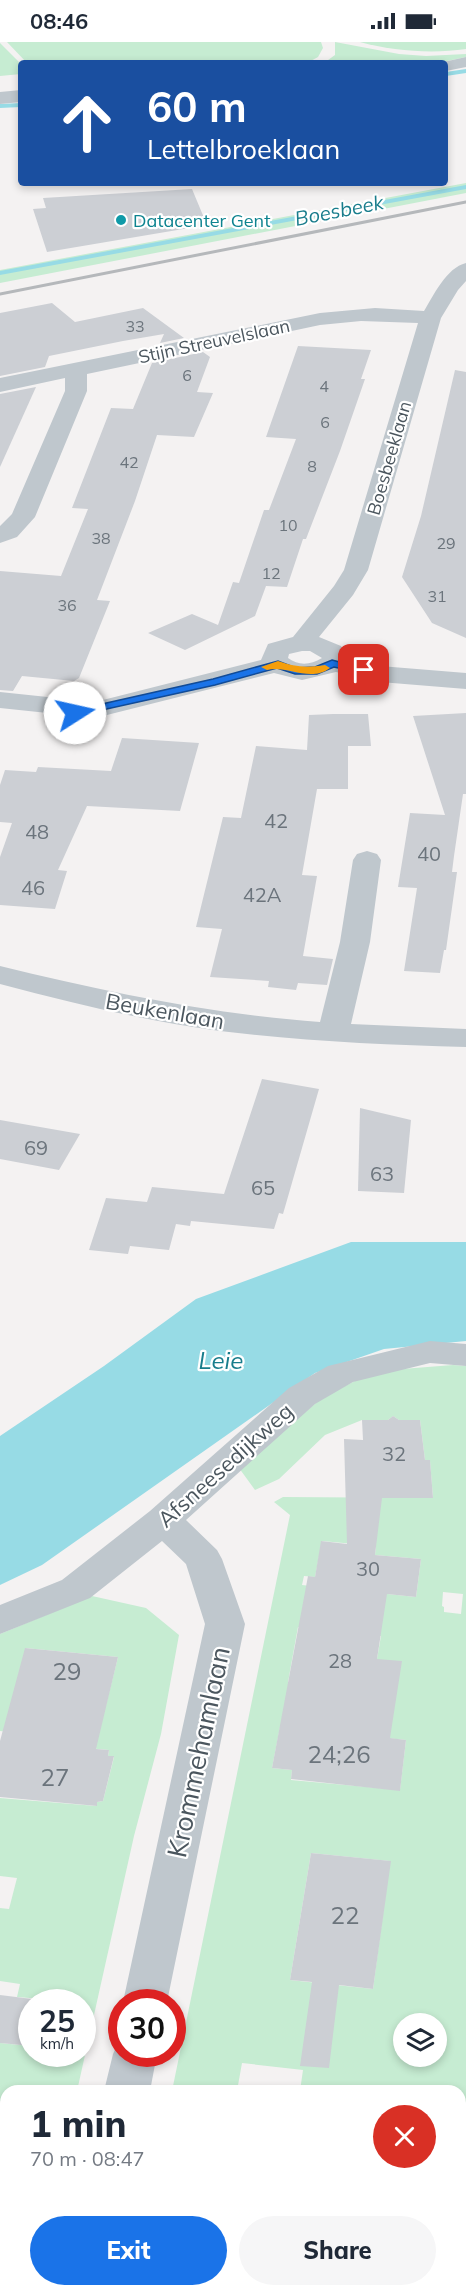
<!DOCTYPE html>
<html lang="en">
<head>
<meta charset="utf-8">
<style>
  body { margin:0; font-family:Mulish,sans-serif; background:#f6f6f7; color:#1f2937; height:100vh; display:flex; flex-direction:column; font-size:22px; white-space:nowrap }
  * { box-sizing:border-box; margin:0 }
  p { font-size:20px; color:#747a83 }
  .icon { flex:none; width:33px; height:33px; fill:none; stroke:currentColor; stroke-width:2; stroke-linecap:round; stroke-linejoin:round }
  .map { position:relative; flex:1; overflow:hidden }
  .side { position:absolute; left:0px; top:2043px; width:466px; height:212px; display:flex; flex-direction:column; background:#fff; border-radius:18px 18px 0 0; box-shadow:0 3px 9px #0003 }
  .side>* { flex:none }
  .guide { position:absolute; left:18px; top:18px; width:430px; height:126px; border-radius:6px; box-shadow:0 3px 9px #0003; background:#1a4fa0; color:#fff; overflow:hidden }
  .controls { position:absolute; left:393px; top:1971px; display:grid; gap:12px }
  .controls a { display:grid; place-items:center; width:54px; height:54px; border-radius:50%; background:#fff; box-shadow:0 3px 9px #0003; font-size:30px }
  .speed { position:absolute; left:18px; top:1947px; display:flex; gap:12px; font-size:30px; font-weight:700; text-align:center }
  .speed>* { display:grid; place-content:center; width:78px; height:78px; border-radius:50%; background:#fff; box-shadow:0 3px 9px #0003; line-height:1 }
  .speed small { font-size:15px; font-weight:400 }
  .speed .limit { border:9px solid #d22; background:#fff; color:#111 }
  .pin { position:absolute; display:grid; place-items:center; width:51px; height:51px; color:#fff; margin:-26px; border-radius:12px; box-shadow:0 3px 9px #0006 }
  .me { position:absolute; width:66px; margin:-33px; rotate:80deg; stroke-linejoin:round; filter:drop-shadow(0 0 4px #0008) }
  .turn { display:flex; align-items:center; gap:21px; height:126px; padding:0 30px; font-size:27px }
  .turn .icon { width:78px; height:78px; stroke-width:2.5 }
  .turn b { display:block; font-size:42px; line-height:51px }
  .round { display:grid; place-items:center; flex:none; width:63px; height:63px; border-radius:32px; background:#f6f6f7 }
  .headline { display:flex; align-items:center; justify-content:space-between; height:102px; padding:0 30px }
  h1 { font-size:36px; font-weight:800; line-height:45px }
  .button { display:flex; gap:12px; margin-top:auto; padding:12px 30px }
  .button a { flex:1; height:69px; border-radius:36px; background:#1a73e8; color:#fff; font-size:24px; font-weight:800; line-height:69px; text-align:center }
  .button a+a { background:#f6f6f7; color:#1f2937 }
  .status { display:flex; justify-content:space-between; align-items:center; height:42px; padding:0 30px; background:#fff; direction:ltr }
  .status svg { height:16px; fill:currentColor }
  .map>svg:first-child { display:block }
  .green { fill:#c6ecd2; fill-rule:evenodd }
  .water { fill:#97dbe5 }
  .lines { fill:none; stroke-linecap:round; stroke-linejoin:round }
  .stream { fill:#97dbe5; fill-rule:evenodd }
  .building { fill:#cccfd4 }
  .minor { fill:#bfc7cd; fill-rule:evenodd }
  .rail { stroke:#b5b8bb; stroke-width:3 }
  .route { fill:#1a73e8; stroke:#114b97; stroke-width:1.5 }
  .slow { fill:#f59e0b }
  .culture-dot { fill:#0f9aa8; stroke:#fff; stroke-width:2 }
  .labels { text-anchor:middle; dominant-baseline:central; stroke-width:4.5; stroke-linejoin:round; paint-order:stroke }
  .far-number-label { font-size:16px; fill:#6b747c }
  .far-culture-label { font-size:18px; fill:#0d838f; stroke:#fff; text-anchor:start }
  .far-street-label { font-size:18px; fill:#4b565e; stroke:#fff }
  .far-water-label { font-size:20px; font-style:italic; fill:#197d8c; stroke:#fff }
  .number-label { font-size:20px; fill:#6b747c }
  .street-label { font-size:22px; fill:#4b565e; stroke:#fff }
  .water-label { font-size:24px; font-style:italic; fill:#197d8c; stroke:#fff }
  .near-number-label { font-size:24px; fill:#6b747c }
  .near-street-label { font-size:27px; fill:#4b565e; stroke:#fff }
</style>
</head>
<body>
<div class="status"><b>08:46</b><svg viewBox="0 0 49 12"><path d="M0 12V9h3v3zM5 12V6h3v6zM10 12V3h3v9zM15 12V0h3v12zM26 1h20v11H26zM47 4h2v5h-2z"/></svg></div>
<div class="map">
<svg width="466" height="2254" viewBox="0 0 466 2254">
  <rect width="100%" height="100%" fill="#f4f2f2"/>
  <g class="green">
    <polygon points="7,0 321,0 323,6 318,15 307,21 27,21"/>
    <polygon points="335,0 399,12 426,14 466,12 466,15 438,21 324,21 335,13"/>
    <path d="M 360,0 L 466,0 L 466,7 C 432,12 393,9 360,0 Z"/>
    <polygon points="0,1 21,22 21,32 0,34"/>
    <polygon points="466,141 466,151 0,241 0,228"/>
    <path d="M 453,1323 L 466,1324 L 466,2254 L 310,2254 L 311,2248 L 460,2248 L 460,2049 L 300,2049 L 303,2028 L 242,2021 L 237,2049 L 172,2049 L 290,1473 L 274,1460 L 283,1455 L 433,1456 L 430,1419 L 425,1418 L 420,1378 L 399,1378 L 393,1374 L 388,1378 L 362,1378 L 325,1393 L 279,1437 L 255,1448 L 239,1426 L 323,1355 L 359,1337 L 402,1327 ZM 322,1499 L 376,1504 L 375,1513 L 421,1517 L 416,1555 L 302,1543 L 304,1534 L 315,1535 ZM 443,1550 L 463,1552 L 461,1572 L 444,1570 L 444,1565 L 442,1564 ZM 298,1585 L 381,1594 L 377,1617 L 397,1651 L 288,1640 ZM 280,1685 L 406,1698 L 400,1748 L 291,1738 L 292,1728 L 272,1726 ZM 311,1811 L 390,1819 L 373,1947 L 290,1938 ZM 404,1982 L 436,1982 L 436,2014 L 404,2014 Z"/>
    <path d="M 92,1554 L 146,1566 L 179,1593 L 161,1692 L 134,1794 L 77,2049 L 6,2049 L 6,2059 L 0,2059 L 0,2001 L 31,2004 L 32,2012 L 82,2012 L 82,1960 L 17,1955 L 20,1942 L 0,1939 L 0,1866 L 9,1867 L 17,1836 L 0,1834 L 0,1756 L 96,1764 L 97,1760 L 103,1759 L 114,1715 L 108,1714 L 109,1708 L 65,1704 L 67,1696 L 0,1689 L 0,1592 ZM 25,1606 L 118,1615 L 106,1663 Z"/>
    <polygon points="0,2134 6,2135 6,2248 26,2249 25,2254 0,2254 0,2216 4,2198 0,2197"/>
    <polygon points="132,2248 191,2248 191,2249 190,2254 130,2254"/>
  </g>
  <polygon class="water" points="351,1200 466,1200 466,1299 384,1307 315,1331 42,1523 0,1543 0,1394 104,1324 196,1257"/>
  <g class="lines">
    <g class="stream">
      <polygon points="466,27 466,31 446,34 446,30"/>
      <polygon points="21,61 21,65 0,66 0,62"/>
      <polygon points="466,143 466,147 0,233 0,229"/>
    </g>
  </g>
  <g class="building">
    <polygon points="192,147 207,183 47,210 33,167 46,166 43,156"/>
    <polygon points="52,261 75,280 143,266 184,296 160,301 164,292 123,299 49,314 45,325 0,334 0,271"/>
    <polygon points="298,304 371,308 361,337 365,337 340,409 306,497 303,497 287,545 266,544 255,574 185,608 148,591 192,572 218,583 233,540 239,541 264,468 269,468 296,397 266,395"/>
    <polygon points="203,310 210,315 197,350 213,351 194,395 157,393 135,459 97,558 110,559 79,636 74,639 22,634 13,649 0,648 0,529 61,534 88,467 72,466 111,366 133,367 152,321"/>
    <polygon points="455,328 466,330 466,596 432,581 402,535 421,474"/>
    <polygon points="36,345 0,425 0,352"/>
    <polygon points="466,671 466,752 463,752 454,814 452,830 457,830 446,908 444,908 440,931 404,929 417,846 398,845 410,771 445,773 413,674"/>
    <polygon points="333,672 368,672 371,704 348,704 348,747 317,747 302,833 317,834 303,914 333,917 327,943 298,941 296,948 268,945 269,939 210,935 222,887 196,885 223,775 241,776 256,704 307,708 309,673"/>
    <polygon points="122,696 199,701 180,769 87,764 58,828 67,829 55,867 0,863 0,815 12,781 0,780 0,743 5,728 36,730 38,725 111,729"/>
    <polygon points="262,1037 319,1047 283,1172 279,1171 274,1187 191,1179 190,1184 176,1182 169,1208 130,1204 128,1212 89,1208 106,1156 147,1160 152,1145 224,1152"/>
    <polygon points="360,1066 411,1078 404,1151 358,1149"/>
    <polygon points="0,1078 80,1092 59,1128 0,1117"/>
    <polygon points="393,1374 399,1378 420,1378 425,1418 430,1418 433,1456 382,1456 375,1513 421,1517 416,1555 387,1552 377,1617 402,1619 390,1696 406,1698 400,1749 291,1737 292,1728 272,1726 308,1534 315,1535 321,1499 347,1502 344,1397 363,1398 362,1378 388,1378"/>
    <polygon points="25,1606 118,1615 96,1707 109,1708 108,1714 114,1714 103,1759 97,1760 97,1764 0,1755 0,1699"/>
    <polygon points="311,1811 391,1819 373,1947 339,1943 329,2026 300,2024 312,1940 290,1938"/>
    <polygon points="0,1953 32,1957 32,2004 0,2001"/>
  </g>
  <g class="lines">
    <g class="minor">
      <polygon points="466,15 466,25 446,29 446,21 439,21"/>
      <polygon points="21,48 21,60 0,62 0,50"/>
      <path d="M 466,221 L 466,239 L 458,248 L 441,276 L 368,528 L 353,553 L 319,595 L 341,604 L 348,617 L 380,624 L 466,631 L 466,647 L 380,640 L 336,630 L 302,638 L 274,631 L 95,676 L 0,666 L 0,650 L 95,660 L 261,618 L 268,602 L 293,595 L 334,544 L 344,528 L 418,281 L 361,279 L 320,283 L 87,332 L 87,349 L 35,475 L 17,495 L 0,501 L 0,484 L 12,472 L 65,349 L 65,336 L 0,350 L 0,336 L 320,271 L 375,266 L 424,269 C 434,253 446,226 466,221 ZM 302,609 L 310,609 L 322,616 C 310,623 299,624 288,616 L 289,612 Z"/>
      <path d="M 367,809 L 377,812 L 381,818 L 370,900 L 351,982 L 466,987 L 466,1005 C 383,1003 301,999 220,989 C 145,979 72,961 0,942 L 0,924 C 106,950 211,972 320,980 L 340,900 L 353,818 L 357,812 Z"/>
      <polygon points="430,1299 466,1302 466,1324 430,1321 353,1340 315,1362 186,1478 217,1508 222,1517 245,1582 167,1960 123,1960 205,1582 186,1522 162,1499 90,1556 0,1592 0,1563 62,1538 150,1469 289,1346 328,1324"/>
      <polygon points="119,1999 122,1999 122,2012 157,2012 150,2049 104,2049 113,2012"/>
      <polygon points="61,2248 109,2248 108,2254 60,2254"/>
    </g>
    <polyline class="rail" points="0,252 466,160"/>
  </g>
  <polygon class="route" points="332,618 370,628 364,632 334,625 317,632 295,632 277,626 215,643 75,674 69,671 71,669 213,637 278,619 296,626 315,625"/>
  <path class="slow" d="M 278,619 C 295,625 306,626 325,623 L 330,626 C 310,641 287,623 267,628 L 261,625 Z"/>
  <circle class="culture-dot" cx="121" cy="178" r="6"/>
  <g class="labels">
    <g class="far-number-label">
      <text x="135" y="284">33</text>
      <text x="187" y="333">6</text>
      <text x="324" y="344">4</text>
      <text x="325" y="380">6</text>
      <text x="129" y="420">42</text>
      <text x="312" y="424">8</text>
      <text x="288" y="483">10</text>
      <text x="101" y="496">38</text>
      <text x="446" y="501">29</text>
      <text x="271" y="531">12</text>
      <text x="437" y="554">31</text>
      <text x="67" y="563">36</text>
    </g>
    <g class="far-culture-label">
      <text x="133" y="178">Datacenter Gent</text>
    </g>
    <g class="far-street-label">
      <text transform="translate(214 299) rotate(-12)">Stijn Streuvelslaan</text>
      <text transform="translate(389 416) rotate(-74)">Boesbeeklaan</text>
    </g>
    <g class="far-water-label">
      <text transform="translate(339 168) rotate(-11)">Boesbeek</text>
    </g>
    <g class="number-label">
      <text x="276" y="778">42</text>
      <text x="37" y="789">48</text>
      <text x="429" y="811">40</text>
      <text x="33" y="845">46</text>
      <text x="262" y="852">42A</text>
      <text x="36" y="1105">69</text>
      <text x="382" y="1131">63</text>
      <text x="263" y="1145">65</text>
      <text x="394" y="1411">32</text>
      <text x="368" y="1526">30</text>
      <text x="340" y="1618">28</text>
    </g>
    <g class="street-label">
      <text transform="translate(165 969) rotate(10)">Beukenlaan</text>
      <text transform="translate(225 1423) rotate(-42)">Afsneesedijkweg</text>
    </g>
    <g class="water-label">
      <text x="221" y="1318">Leie</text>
    </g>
    <g class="near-number-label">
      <text x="67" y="1629">29</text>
      <text x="339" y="1712">24;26</text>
      <text x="55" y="1735">27</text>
      <text x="345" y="1873">22</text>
    </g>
    <g class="near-street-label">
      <text transform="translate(198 1710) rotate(-78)">Krommehamlaan</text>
    </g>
  </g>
</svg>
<div class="controls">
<a><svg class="icon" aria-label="layers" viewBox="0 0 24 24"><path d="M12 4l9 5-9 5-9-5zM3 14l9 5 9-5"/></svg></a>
</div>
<div class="speed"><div>25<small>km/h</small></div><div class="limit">30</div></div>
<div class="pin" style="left:364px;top:628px;background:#d93025"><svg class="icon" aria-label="arrive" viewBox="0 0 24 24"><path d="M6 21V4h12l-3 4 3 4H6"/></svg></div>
<svg class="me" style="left:75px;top:671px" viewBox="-20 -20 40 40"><circle r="19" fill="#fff"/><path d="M0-13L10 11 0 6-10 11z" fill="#1a73e8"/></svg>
<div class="guide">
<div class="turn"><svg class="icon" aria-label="ahead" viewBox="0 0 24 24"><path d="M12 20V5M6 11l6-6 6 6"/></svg><div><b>60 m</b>Lettelbroeklaan</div></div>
</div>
<section class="side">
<div class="headline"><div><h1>1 min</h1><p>70 m · 08:47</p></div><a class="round" style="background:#d93025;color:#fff"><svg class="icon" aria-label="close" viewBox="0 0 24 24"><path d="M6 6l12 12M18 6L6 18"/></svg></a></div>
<div class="button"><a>Exit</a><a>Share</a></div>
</section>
</div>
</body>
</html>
